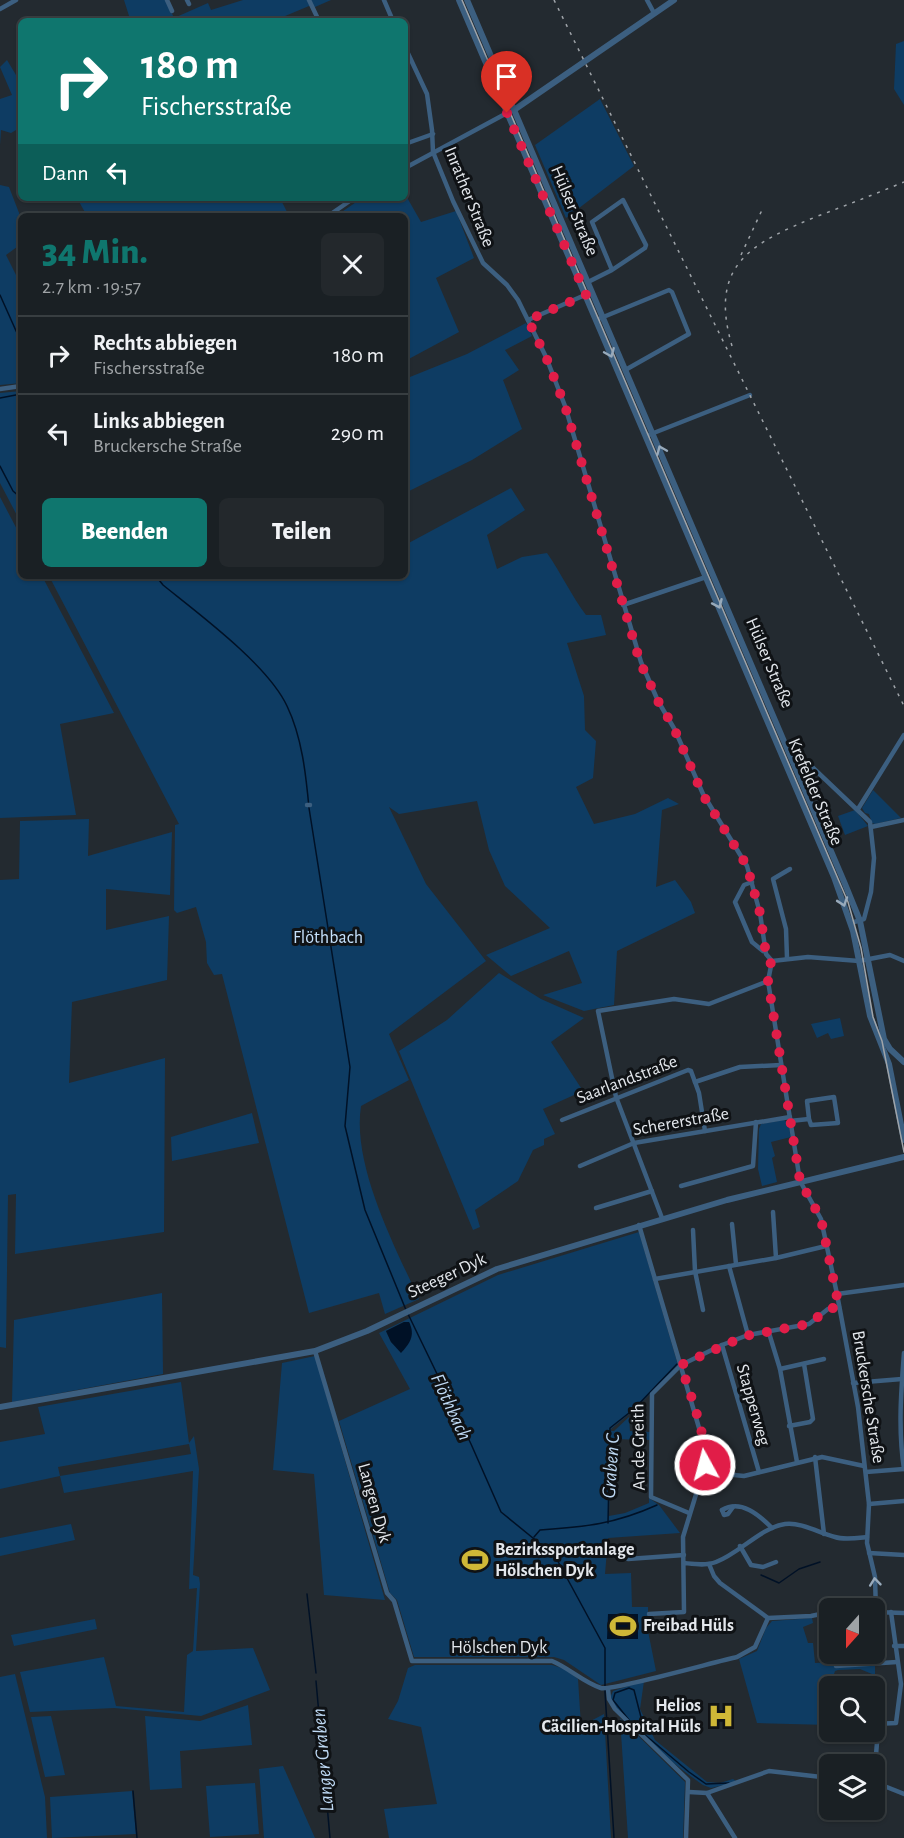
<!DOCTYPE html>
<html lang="de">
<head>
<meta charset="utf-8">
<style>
  body { margin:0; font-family:"Alegreya Sans",sans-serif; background:#23282c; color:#f1f3f6; height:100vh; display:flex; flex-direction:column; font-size:22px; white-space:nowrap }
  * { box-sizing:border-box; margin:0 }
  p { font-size:20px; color:#9fa3a6 }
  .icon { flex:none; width:33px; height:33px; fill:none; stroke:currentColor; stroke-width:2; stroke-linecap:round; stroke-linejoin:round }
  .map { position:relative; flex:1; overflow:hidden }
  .drawer { position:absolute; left:18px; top:213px; width:390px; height:366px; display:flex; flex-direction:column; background:#1a2024; border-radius:9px; box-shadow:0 2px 4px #0004,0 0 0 2px #383e41 }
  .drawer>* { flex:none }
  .guide { position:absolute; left:18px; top:18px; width:390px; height:183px; border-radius:9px; box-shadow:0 2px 4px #0004,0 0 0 2px #383e41; background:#0f766e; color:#fff; overflow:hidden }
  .needle { width:39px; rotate:201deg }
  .buttons { position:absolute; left:819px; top:1598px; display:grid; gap:12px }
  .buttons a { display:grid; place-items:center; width:66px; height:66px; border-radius:9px; background:#1a2024; box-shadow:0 2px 4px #0004,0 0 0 2px #383e41; font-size:30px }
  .pin { position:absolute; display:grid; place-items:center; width:51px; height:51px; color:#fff; margin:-62px -26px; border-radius:50% 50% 50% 0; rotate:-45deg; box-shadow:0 0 6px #0007 }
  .pin .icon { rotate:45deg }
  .me { position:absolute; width:66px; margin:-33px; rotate:353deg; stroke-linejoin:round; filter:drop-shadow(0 0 4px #0008) }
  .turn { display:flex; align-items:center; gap:21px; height:126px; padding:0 24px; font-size:27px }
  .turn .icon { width:78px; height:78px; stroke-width:2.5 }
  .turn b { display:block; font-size:42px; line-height:51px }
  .then { display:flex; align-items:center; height:57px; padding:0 24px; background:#0003; gap:12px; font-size:22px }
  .round { display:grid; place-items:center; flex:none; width:63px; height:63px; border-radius:9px; background:#23282c }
  .overview { display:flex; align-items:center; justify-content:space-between; height:102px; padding:0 24px }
  h1 { font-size:36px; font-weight:800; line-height:45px; color:#0f766e }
  .button { display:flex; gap:12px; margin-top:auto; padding:12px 24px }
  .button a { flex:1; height:69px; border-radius:9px; background:#0f766e; color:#fff; font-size:24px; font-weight:800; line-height:69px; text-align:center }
  .button a+a { background:#23282c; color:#f1f3f6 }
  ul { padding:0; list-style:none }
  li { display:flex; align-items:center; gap:18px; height:78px; padding:0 24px; border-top:2px solid #383e41 }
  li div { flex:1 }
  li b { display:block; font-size:22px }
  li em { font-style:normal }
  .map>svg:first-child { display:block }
  .green { fill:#0e3c63; fill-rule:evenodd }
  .water { fill:#001126 }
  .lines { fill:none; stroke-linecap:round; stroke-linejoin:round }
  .stream { stroke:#001126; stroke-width:1.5 }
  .minor { stroke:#3c5f80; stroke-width:4.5 }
  .tertiary { stroke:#3c5f80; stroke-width:6 }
  .tram { stroke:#9fa4a9; stroke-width:1.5 }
  .rail { stroke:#9fa4a9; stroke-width:1.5; stroke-dasharray:3 6; stroke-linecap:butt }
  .oneway { stroke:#98aabb }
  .route { stroke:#e11d48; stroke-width:10; stroke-dasharray:0 18 }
  .labels { text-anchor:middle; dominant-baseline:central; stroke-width:6; stroke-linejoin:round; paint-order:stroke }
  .street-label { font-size:18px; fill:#e3e7ec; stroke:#0f1215 }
  .park-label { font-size:18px; fill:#c6e2fd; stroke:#0f1215 }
  .poi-label { font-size:18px; font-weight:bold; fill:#e3e7ec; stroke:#0f1215; text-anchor:start }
  .water-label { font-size:20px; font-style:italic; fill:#bed9f4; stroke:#0f1215 }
</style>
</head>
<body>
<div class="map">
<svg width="904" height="1838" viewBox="0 0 904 1838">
  <rect width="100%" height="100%" fill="#232a30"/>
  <g class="green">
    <polygon points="124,0 166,0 174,18 208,3 211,10 243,0 331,0 315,7 309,6 278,19 279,21 128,21 130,19"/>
    <polygon points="904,41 904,105 894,89 896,44"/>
    <polygon points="7,60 16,75 21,73 21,127 11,133 1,130 0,145 0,99 12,95 0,67"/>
    <polygon points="600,99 634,166 566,218 535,145"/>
    <polygon points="0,185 9,187 21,218 21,244 6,255 21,285 21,383 0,385"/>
    <polygon points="405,194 421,222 456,211 474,258 436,278 459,332 405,361 405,216 336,216 362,198 405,198"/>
    <polygon points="77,198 280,198 289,216 87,216"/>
    <polygon points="526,323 532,336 505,350 519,370 503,380 522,429 472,460 405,493 405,379 467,354"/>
    <polygon points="21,391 21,523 0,483 0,393"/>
    <path d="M 511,488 L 525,510 L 487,535 L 497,569 L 522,557 L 547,553 C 561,573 571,595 586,615 L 601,615 L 606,635 L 567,643 L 584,696 L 585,730 L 596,741 L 593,778 L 576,787 L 594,824 L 635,814 L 668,798 L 679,804 L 662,810 L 656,887 L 675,880 L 691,902 L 695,913 L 617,951 L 614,1005 L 584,1011 L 543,995 L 582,983 L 569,951 L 511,976 L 486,955 L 550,928 L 505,886 L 489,850 L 477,801 L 399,814 L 389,807 L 426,884 L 486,961 L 389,1034 L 409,1080 L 361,1106 C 352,1165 394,1245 419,1299 L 385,1314 L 379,1293 L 309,1313 L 222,974 L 214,975 L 207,963 L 206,942 L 196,907 L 177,913 L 174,910 L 175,825 L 179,824 L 49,576 L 405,576 L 405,545 Z"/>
    <polygon points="0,497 21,537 21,576 42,576 114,713 60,724 76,815 0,818"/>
    <polygon points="873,790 901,818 875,824 872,823 869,814 865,813 862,808"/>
    <polygon points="855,810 868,826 845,835 838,816"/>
    <polygon points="89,819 88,856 172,832 170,895 106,889 106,930 169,916 167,980 72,1002 69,1083 165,1058 164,1232 15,1254 16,1194 8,1195 6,1348 0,1347 0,880 19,879 20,821"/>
    <polygon points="499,973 541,999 584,1018 551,1042 583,1091 543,1109 555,1134 544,1139 544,1145 533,1150 518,1181 475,1210 480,1227 473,1230 399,1051 447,1020"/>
    <polygon points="840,1018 844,1036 831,1039 828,1033 817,1038 811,1024"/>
    <polygon points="252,1113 259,1143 172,1161 171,1137"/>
    <polygon points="784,1120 788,1123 791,1137 771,1142 775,1156 772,1158 777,1182 762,1186 758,1169 759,1129 761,1124"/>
    <path d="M 639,1232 L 678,1365 L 635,1409 L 611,1429 L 611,1431 L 614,1431 L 629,1417 L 630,1431 L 650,1432 L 650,1440 L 611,1439 L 609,1516 L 625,1513 L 649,1503 L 649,1498 L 659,1505 L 680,1533 L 608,1538 L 605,1574 L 631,1573 L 632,1607 L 648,1607 L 648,1631 L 656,1671 L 601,1685 L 564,1660 L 554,1657 L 414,1657 L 397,1600 L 390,1593 L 339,1421 L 410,1389 L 379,1333 L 498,1275 ZM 404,1322 L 410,1323 L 403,1351 L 391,1342 L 386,1331 Z"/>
    <polygon points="162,1293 163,1374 12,1402 14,1320"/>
    <polygon points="315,1356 385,1600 324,1595 314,1474 273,1470 282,1363"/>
    <path d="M 181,1382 L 189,1443 L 194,1436 L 199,1469 L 193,1575 L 199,1577 L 200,1584 L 196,1651 L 253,1648 L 270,1690 L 201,1716 L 114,1708 L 30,1712 L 20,1672 L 104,1657 L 116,1706 L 184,1712 L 187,1655 L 193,1651 L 197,1588 L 189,1589 L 193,1471 L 64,1493 L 60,1476 L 0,1489 L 0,1442 L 45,1434 L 38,1407 ZM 189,1444 L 191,1454 L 60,1476 L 58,1467 Z"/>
    <polygon points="71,1524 75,1540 0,1556 0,1538"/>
    <polygon points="812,1618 813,1623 803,1627 808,1643 813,1643 815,1663 834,1662 835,1668 875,1665 875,1696 872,1674 860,1669 838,1670 835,1671 830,1686 829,1725 757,1723 739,1659 757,1651 766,1628 772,1621"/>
    <polygon points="95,1619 97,1629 14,1646 11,1635"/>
    <polygon points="552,1665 565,1669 578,1679 581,1726 604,1714 611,1838 389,1838 384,1809 437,1804 421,1727 388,1719 398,1701 408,1668 415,1665"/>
    <polygon points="15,1674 45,1797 47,1838 0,1838 0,1677"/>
    <path d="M 644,1681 L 640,1709 L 655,1740 L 707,1782 L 720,1783 L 733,1779 L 737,1782 L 711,1788 L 703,1785 C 675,1765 626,1728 610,1698 L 613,1691 Z"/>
    <polygon points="248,1705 252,1745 180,1751 182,1788 150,1790 145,1716 200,1721"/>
    <polygon points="51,1716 65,1775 45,1777 31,1717"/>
    <polygon points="620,1718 685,1782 683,1838 628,1838"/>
    <polygon points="283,1766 315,1838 264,1838 259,1769"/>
    <polygon points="255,1783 259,1834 210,1837 206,1786"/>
    <polygon points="132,1791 136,1834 52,1838 50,1797"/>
  </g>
  <g class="water">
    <path d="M 404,1322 L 409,1322 C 416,1336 409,1344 401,1353 L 391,1342 L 386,1331 Z"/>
    <polygon points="608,1614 638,1614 638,1639 607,1639"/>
  </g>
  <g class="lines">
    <g class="stream">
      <polyline points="0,295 21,342"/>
      <polyline points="0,398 21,394"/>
      <polyline points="0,466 13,491 21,498"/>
      <path d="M 156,576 L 163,585 C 199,614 268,665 287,706 C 302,737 306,775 309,808 L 350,1067 L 345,1126 L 365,1210 L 406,1310"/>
      <polyline points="408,1314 471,1444 501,1512 555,1556 605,1648 605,1692 614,1838"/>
      <polyline points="608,1523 610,1428 634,1409 677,1364"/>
      <path d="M 534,1537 L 540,1530 C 585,1527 615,1524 657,1505"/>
      <polyline points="761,1575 779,1583 799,1569 820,1562"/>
      <polyline points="307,1594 316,1673"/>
      <polyline points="316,1681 330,1838"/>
      <polyline points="629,1720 613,1700 615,1693 629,1688 634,1690 643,1725 642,1729"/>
      <polyline points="637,1728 689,1772 706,1784 729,1783"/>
      <polyline points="133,1791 137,1838"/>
    </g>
    <g class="minor">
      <polyline points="167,0 172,11"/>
      <polyline points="187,0 189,4"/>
      <polyline points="309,0 319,21"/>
      <polyline points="384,0 393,21"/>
      <polyline points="647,0 654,13"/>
      <polyline points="0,9 16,0"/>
      <polyline points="405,47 427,94 432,130 433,152 453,201 483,263 507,285 518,300 546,357 565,406 641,662 658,701 675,730 703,794 747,866 760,913 766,954 772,961 768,981 800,1181 821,1219 837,1294 858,1407 869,1504 867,1543 875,1577 876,1612"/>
      <polyline points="405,144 433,134"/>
      <polyline points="405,168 507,113"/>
      <polyline points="328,216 354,198"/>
      <polyline points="588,282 612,270 645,248 646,245 623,200 592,222 612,270"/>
      <polyline points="528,320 585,295"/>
      <polyline points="596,320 669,290 672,292 689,334 627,369"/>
      <polyline points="0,389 21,386"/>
      <polyline points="646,436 750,395"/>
      <polyline points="623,605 706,577"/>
      <polyline points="797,769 807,762 870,822 874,858 871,892 864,919 851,923"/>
      <polyline points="307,805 310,805"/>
      <polyline points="858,809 904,735"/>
      <polyline points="871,827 904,820"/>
      <polyline points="752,882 744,885 735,902 752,942 763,951"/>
      <polyline points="787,958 786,929 773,879 790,869"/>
      <polyline points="772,961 808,957 859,961 890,955 904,961"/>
      <polyline points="695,1082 740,1067 781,1065"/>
      <polyline points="562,1120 688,1070 691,1071 699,1093 705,1131"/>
      <polyline points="790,1121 809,1119 811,1125 838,1123 834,1097 807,1101 809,1119"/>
      <polyline points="580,1166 634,1143 790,1117"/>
      <polyline points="681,1186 753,1166 756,1122"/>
      <polyline points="596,1208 652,1191"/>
      <polyline points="773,1212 776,1258"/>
      <polyline points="662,1218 616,1097 598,1011 674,999 709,1004 768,981"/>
      <polyline points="732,1224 736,1264"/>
      <polyline points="639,1225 702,1438 705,1465 683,1537 684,1612 649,1614"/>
      <polyline points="693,1230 695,1271 703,1310"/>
      <polyline points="729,1266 748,1335"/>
      <polyline points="655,1279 776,1258 826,1246"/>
      <polyline points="837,1294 904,1285"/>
      <polyline points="769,1333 780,1369 797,1462"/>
      <polyline points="722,1345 759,1472"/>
      <path d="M 315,1351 L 387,1593 L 394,1601 L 412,1661 L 552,1661 C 569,1668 583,1682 601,1688 C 611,1691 718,1661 737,1657 L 755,1647 L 768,1618"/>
      <path d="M 904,1353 C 901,1392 898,1430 904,1469"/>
      <polyline points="780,1369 824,1359"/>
      <polyline points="853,1383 902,1379"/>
      <polyline points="789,1426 810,1422 813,1419 804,1364"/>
      <polyline points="815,1457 824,1534"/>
      <polyline points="703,1472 744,1476 822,1457 864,1466"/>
      <polyline points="866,1472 904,1469"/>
      <polyline points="869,1504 904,1501"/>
      <path d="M 722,1510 C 741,1499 759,1515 772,1528"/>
      <polyline points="722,1510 724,1515 728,1514 733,1507"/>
      <polyline points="689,1513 651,1497 652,1394 681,1365 722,1345 748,1335 809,1324 828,1309 839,1307"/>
      <polyline points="740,1546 751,1565 763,1567 776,1562"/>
      <polyline points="869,1553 904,1555"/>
      <polyline points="628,1559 684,1555"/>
      <path d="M 684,1563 C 694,1564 706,1566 716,1562 C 740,1553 760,1528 785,1524 C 802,1522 819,1533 835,1537 C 844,1540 857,1538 867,1537"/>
      <polyline points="709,1564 714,1576 720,1583 768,1618 811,1616 830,1612"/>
      <polyline points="874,1612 904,1613"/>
      <polyline points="894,1646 904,1646"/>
      <polyline points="835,1653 836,1666 897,1662"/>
      <polyline points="608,1689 609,1699 615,1709 688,1780 686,1838"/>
      <polyline points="874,1724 896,1723 901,1684 891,1612"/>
      <polyline points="874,1780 878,1730"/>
      <polyline points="874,1782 904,1794"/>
      <polyline points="689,1792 707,1793 769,1771 830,1778"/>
      <polyline points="707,1793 735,1838"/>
    </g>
    <g class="tertiary">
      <polyline points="459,0 834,877 853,931 870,1016 889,1064 904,1140"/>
      <polyline points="467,0 845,884 860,921 884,1039 890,1049 904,1062"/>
      <polyline points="514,110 674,0"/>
      <polyline points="0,1407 315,1351 367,1331 497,1269 727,1200 904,1157"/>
    </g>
    <polyline class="tram" points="462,0 848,902 861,948 873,1017 882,1041 904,1152"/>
    <g class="rail">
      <polyline points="554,0 904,706"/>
      <polyline points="741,255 762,210"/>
      <path d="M 732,346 C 708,264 752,243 818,216 C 847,205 875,194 904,182"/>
    </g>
  </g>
  <defs><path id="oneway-chevron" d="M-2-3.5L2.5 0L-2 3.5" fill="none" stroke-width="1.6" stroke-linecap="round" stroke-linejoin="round" transform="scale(1.5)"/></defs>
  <g class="oneway">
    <use href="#oneway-chevron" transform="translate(610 353) rotate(67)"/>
    <use href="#oneway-chevron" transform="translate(661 450) rotate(-113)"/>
    <use href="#oneway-chevron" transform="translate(718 604) rotate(66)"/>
    <use href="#oneway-chevron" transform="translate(843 902) rotate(71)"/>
    <use href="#oneway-chevron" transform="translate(875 1582) rotate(-96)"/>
  </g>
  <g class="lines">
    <path class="route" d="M 507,113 L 586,295 L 528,320 L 546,357 L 565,406 L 640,662 L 658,701 L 673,726 L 703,795 L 747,866 L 760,913 L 766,954 L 771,961 L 768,981 L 800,1181 L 821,1219 L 839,1307 L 828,1309 L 809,1324 L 745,1336 L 681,1365 C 688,1389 709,1442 705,1465"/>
  </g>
  <defs>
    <g id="stadium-bare" transform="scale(2.07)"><path d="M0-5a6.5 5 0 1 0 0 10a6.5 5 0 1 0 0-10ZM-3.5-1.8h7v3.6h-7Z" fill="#cfb837" stroke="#0f1215" stroke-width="2.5" paint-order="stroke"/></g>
    <g id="hospital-bare" transform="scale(2.07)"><path d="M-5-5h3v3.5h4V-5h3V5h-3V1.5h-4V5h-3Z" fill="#cfb837" stroke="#0f1215" stroke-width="2.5" paint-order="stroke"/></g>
  </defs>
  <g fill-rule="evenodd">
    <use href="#stadium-bare" x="475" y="1560"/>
    <use href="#stadium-bare" x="623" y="1626"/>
    <use href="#hospital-bare" x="721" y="1716"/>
  </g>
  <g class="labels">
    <g class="street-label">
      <text transform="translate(469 197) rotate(68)">Inrather Straße</text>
      <text transform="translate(574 211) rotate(67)">Hülser Straße</text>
      <text transform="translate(769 663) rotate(67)">Hülser Straße</text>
      <text transform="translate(815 792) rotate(67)">Krefelder Straße</text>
      <text transform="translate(627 1080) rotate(-21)">Saarlandstraße</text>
      <text transform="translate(681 1122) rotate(-10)">Schererstraße</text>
      <text transform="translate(447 1276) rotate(-25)">Steeger Dyk</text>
      <text transform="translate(868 1397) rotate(81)">Bruckersche Straße</text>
      <text transform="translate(753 1405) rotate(74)">Stapperweg</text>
      <text transform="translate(639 1447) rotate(-91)">An de Greith</text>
      <text transform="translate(374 1503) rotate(74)">Langen Dyk</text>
      <text x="499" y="1648">Hölschen Dyk</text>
    </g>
    <g class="park-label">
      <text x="328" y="938">Flöthbach</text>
    </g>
    <g class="poi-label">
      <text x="495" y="1550">Bezirkssportanlage<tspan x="495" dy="21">Hölschen Dyk</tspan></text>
      <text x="643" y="1626">Freibad Hüls</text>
      <text x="701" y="1706" text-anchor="end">Helios<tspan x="701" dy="21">Cäcilien-Hospital Hüls</tspan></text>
    </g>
    <g class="water-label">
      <text transform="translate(451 1407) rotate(65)">Flöthbach</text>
      <text transform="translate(611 1466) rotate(-86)">Graben C</text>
      <text transform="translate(323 1760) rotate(-95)">Langer Graben</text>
    </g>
  </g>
</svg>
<div class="buttons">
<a><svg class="needle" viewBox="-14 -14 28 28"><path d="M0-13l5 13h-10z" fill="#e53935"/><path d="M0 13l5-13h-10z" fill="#9fa3a6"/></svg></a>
<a><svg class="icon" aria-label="search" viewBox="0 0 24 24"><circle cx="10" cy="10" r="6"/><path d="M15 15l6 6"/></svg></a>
<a><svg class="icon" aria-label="layers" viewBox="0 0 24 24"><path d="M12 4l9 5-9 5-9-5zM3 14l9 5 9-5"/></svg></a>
</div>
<div class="pin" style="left:507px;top:113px;background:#d93025"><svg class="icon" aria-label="arrive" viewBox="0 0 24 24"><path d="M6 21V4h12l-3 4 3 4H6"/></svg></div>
<svg class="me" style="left:705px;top:1465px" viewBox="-20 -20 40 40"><circle r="17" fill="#e11d48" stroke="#fff" stroke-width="3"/><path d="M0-11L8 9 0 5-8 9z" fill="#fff"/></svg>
<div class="guide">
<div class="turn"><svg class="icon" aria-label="right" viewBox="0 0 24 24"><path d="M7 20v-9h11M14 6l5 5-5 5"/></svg><div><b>180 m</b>Fischersstraße</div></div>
<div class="then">Dann<svg class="icon" aria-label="left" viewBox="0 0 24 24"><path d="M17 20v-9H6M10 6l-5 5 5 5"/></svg></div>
</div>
<section class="drawer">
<div class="overview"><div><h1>34 Min.</h1><p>2.7 km · 19:57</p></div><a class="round"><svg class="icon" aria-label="close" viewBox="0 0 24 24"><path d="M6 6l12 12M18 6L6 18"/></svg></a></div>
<ul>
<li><svg class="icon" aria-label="right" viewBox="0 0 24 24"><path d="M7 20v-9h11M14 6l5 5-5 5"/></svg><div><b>Rechts abbiegen</b><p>Fischersstraße</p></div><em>180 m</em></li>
<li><svg class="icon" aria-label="left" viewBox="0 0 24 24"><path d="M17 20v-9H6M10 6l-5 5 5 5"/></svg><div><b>Links abbiegen</b><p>Bruckersche Straße</p></div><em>290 m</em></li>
</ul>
<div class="button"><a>Beenden</a><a>Teilen</a></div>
</section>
</div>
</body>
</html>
